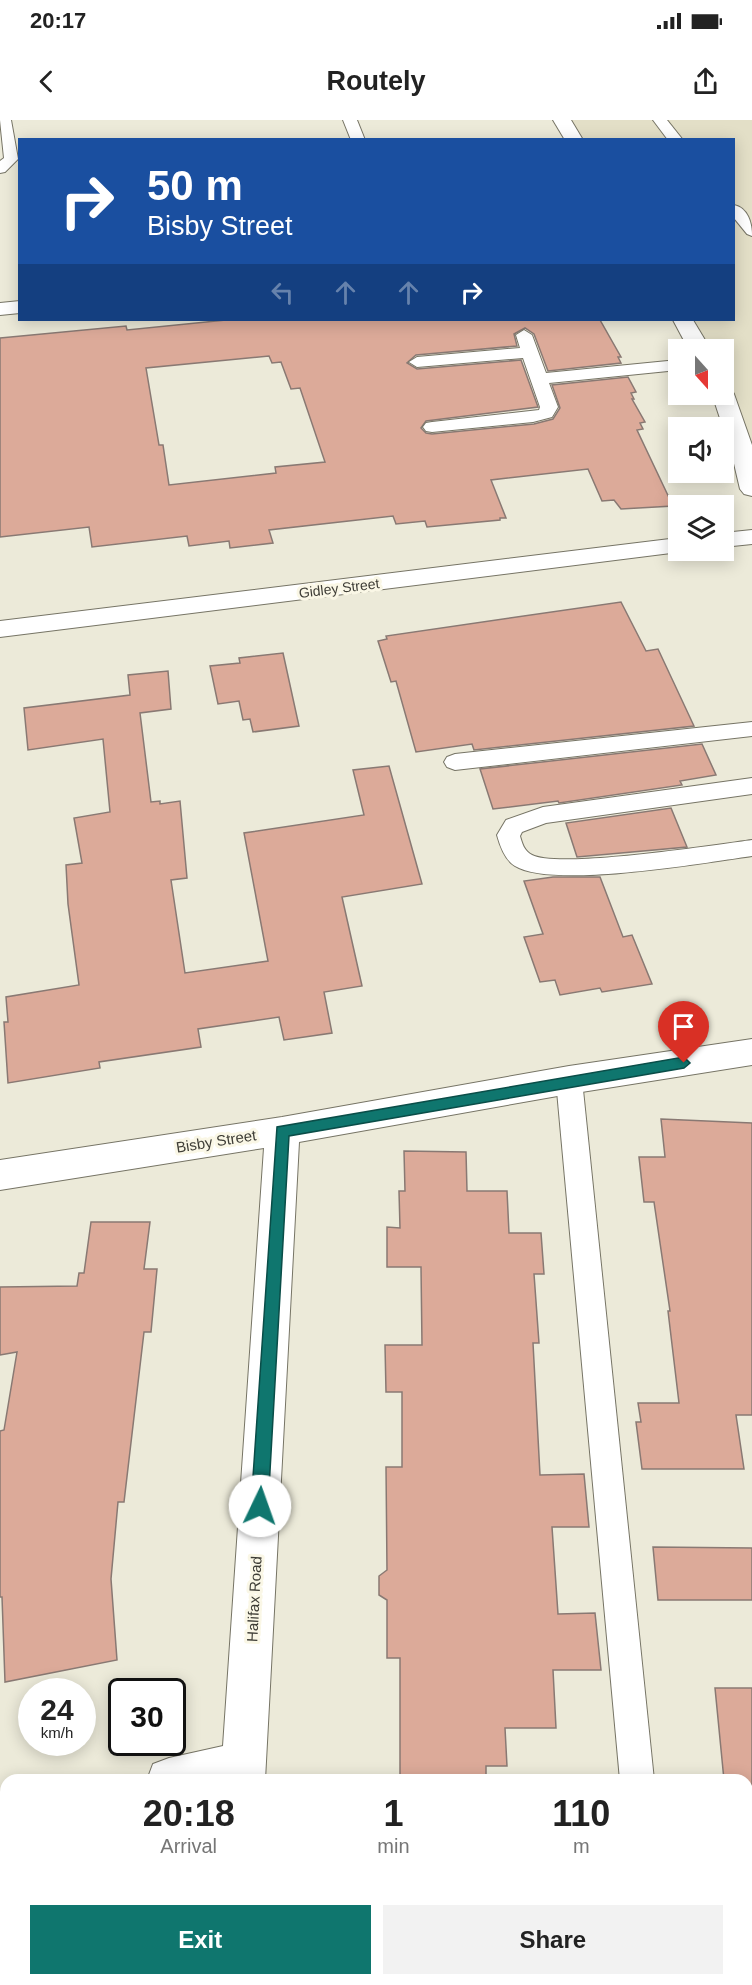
<!DOCTYPE html>
<html lang="en">
<head>
<meta charset="utf-8">
<style>
  body { margin:0; font-family:Helvetica,sans-serif; background:#f2f2f2; color:#222; height:100vh; display:flex; flex-direction:column; font-size:22px; white-space:nowrap }
  * { box-sizing:border-box; margin:0 }
  p { font-size:20px; color:#767676 }
  .icon { flex:none; width:33px; height:33px; fill:none; stroke:currentColor; stroke-width:2; stroke-linecap:round; stroke-linejoin:round }
  .map { position:relative; flex:1; overflow:hidden }
  .details { position:absolute; left:0px; top:1654px; width:753px; height:212px; display:flex; flex-direction:column; background:#fff; border-radius:18px 18px 0 0; box-shadow:0 3px 15px #0003 }
  .details>* { flex:none }
  .top-card { position:absolute; left:18px; top:18px; width:717px; height:183px; border-radius:0px; box-shadow:0 3px 15px #0003; background:#1a4fa0; color:#fff; overflow:hidden }
  .needle { width:39px; rotate:159deg }
  .controls { position:absolute; left:668px; top:219px; display:grid; gap:12px }
  .controls a { display:grid; place-items:center; width:66px; height:66px; border-radius:0px; background:#fff; box-shadow:0 3px 15px #0003; font-size:30px }
  .speed { position:absolute; left:18px; top:1558px; display:flex; gap:12px; font-size:30px; font-weight:700; text-align:center }
  .speed>* { display:grid; place-content:center; width:78px; height:78px; border-radius:50%; background:#fff; box-shadow:0 3px 15px #0003; line-height:1 }
  .speed small { font-size:15px; font-weight:400 }
  .speed .limit { border:3px solid #111; border-radius:9px; background:#fff; color:#111 }
  .pin { position:absolute; display:grid; place-items:center; width:51px; height:51px; color:#fff; margin:-62px -26px; border-radius:50% 50% 50% 0; rotate:-45deg; box-shadow:0 0 6px #0007 }
  .pin .icon { rotate:45deg }
  .me { position:absolute; width:66px; margin:-33px; rotate:3deg; stroke-linejoin:round; filter:drop-shadow(0 0 4px #0008) }
  .turn { display:flex; align-items:center; gap:21px; height:126px; padding:0 30px; font-size:27px }
  .turn .icon { width:78px; height:78px; stroke-width:2.5 }
  .turn b { display:block; font-size:42px; line-height:51px }
  .lanes { display:flex; align-items:center; height:57px; padding:0 30px; background:#0003; justify-content:center; gap:30px; direction:ltr }
  .lanes .off { opacity:.35 }
  .eta { display:flex; justify-content:space-evenly; align-items:center; height:102px; text-align:center }
  .eta b { font-size:36px; font-weight:800; line-height:42px }
  .button { display:flex; gap:12px; margin-top:auto; padding:12px 30px }
  .button a { flex:1; height:69px; border-radius:0px; background:#0f766e; color:#fff; font-size:24px; font-weight:800; line-height:69px; text-align:center }
  .button a+a { background:#f2f2f2; color:#222 }
  .status { display:flex; justify-content:space-between; align-items:center; height:42px; padding:0 30px; background:#fff; direction:ltr }
  .status svg { height:16px; fill:currentColor }
  header { display:flex; justify-content:space-between; align-items:center; height:78px; padding:0 30px; background:#fff; font-size:27px; font-weight:800 }
  .map>svg:first-child { display:block }
  .built { fill:#e3dfc7 }
  .building { fill:#dcaa99; stroke:#897973; stroke-width:1.5; fill-rule:evenodd }
  .lines { fill:none; stroke-linecap:round; stroke-linejoin:round }
  .lane-casing { stroke:#767465; stroke-width:2 }
  .street-casing { stroke:#767465; stroke-width:2 }
  .secondary-casing { stroke:#767465; stroke-width:2 }
  .lane { fill:#fff; fill-rule:evenodd }
  .street { fill:#fff; fill-rule:evenodd }
  .secondary { fill:#fff; fill-rule:evenodd }
  .route { fill:#0f766e; stroke:#0a4d48; stroke-width:1.5 }
  .labels { text-anchor:middle; dominant-baseline:central; stroke-width:6; stroke-linejoin:round; paint-order:stroke }
  .far-street-label { font-size:14px; fill:#3e3d36; stroke:#faf7e6 }
  .street-label { font-size:15px; fill:#3e3d36; stroke:#faf7e6 }
</style>
</head>
<body>
<div class="status"><b>20:17</b><svg viewBox="0 0 49 12"><path d="M0 12V9h3v3zM5 12V6h3v6zM10 12V3h3v9zM15 12V0h3v12zM26 1h20v11H26zM47 4h2v5h-2z"/></svg></div>
<header><svg class="icon" aria-label="back" viewBox="0 0 24 24"><path d="M15 5l-7 7 7 7"/></svg>Routely<svg class="icon" aria-label="share" viewBox="0 0 24 24"><path d="M12 15V3M7 8l5-5 5 5M5 13v7h14v-7"/></svg></header>
<div class="map">
<svg width="752" height="1865" viewBox="0 0 752 1865">
  <rect width="100%" height="100%" fill="#ecead9"/>
  <polygon class="built" points="562,0 752,0 752,369 723,274 723,230 700,229 683,200 734,200 734,20 574,19"/>
  <g class="building">
    <path d="M 226,200 L 600,200 L 621,237 L 618,237 L 621,243 L 548,251 L 534,214 L 525,208 L 514,214 L 517,226 L 416,235 L 407,243 L 417,249 L 521,240 L 538,287 L 426,301 L 421,308 L 426,313 L 432,314 L 534,304 L 553,299 L 560,288 L 552,265 L 628,257 L 636,272 L 631,273 L 634,279 L 632,279 L 645,302 L 640,303 L 643,309 L 637,310 L 673,386 L 621,389 L 614,380 L 602,381 L 588,349 L 491,360 L 506,398 L 500,398 L 500,400 L 427,407 L 425,401 L 396,404 L 393,396 L 269,410 L 273,423 L 230,428 L 229,421 L 189,426 L 187,416 L 92,427 L 89,407 L 0,417 L 0,218 L 126,206 L 127,210 ZM 269,236 L 272,243 L 281,242 L 291,269 L 300,268 L 325,342 L 275,347 L 276,353 L 169,365 L 163,325 L 159,325 L 146,248 Z"/>
    <polygon points="621,482 646,531 658,529 694,606 474,630 472,624 416,632 396,561 391,562 378,521 387,519 386,516"/>
    <polygon points="283,533 299,606 253,612 250,599 243,600 239,581 218,584 210,546 240,543 239,538"/>
    <polygon points="168,551 171,589 140,593 151,682 160,681 160,684 180,681 187,758 171,760 185,853 268,841 244,713 364,695 353,650 389,646 422,764 342,777 362,866 324,872 332,913 284,920 279,897 198,909 201,927 99,942 100,948 8,963 4,902 8,902 6,877 79,865 68,784 66,745 82,743 74,698 110,692 103,619 28,630 24,588 130,575 128,555"/>
    <polygon points="702,624 716,655 680,661 682,665 559,683 558,681 493,689 480,649"/>
    <polygon points="671,688 687,727 577,737 566,703"/>
    <polygon points="553,757 600,757 623,817 632,815 652,864 602,872 600,868 560,875 555,860 540,862 524,817 543,814 524,761"/>
    <polygon points="661,999 752,1003 752,1295 736,1295 744,1349 642,1349 636,1302 641,1302 638,1283 679,1283 668,1191 670,1191 654,1082 644,1082 639,1037 665,1037"/>
    <polygon points="404,1031 466,1032 467,1071 507,1071 509,1113 541,1113 544,1154 534,1154 539,1223 533,1223 540,1355 584,1354 589,1407 552,1407 558,1494 595,1493 601,1550 553,1550 556,1608 505,1608 507,1646 486,1646 486,1660 400,1660 400,1538 387,1538 387,1480 379,1475 379,1456 387,1450 386,1347 402,1347 402,1272 386,1272 385,1225 422,1225 421,1147 387,1147 387,1107 400,1108 399,1071 405,1071"/>
    <polygon points="91,1102 150,1102 144,1149 157,1149 151,1212 144,1212 124,1382 118,1382 111,1459 117,1540 5,1562 2,1477 0,1477 0,1311 4,1310 17,1232 0,1235 0,1167 77,1166 79,1153 84,1153"/>
    <polygon points="653,1427 752,1428 752,1480 658,1480"/>
    <polygon points="715,1568 752,1568 752,1681 747,1681 747,1660 724,1660"/>
  </g>
  <g class="lines">
    <g class="lane-casing">
      <g id="lane">
        <polygon points="0,0 11,0 18,39 5,52 0,53 0,41 4,38"/>
        <polygon points="343,0 357,0 365,20 351,20"/>
        <polygon points="653,0 667,0 683,20 668,20"/>
        <path d="M 734,85 C 748,88 752,103 752,116 L 747,114 L 734,98 Z"/>
        <polygon points="524,210 532,215 546,253 678,240 678,250 549,263 558,287 552,297 533,302 432,312 426,311 423,307 426,303 432,302 539,290 540,287 523,238 417,247 409,242 417,237 520,228 516,215"/>
        <polygon points="752,602 752,616 455,650 447,647 444,642 447,637 455,634"/>
        <path d="M 752,658 L 752,674 L 546,703 L 522,712 L 520,716 C 522,723 524,731 532,735 C 558,749 714,725 752,720 L 752,736 C 704,743 552,769 515,746 C 505,740 500,726 497,715 L 506,700 L 543,687 Z"/>
        <polygon points="569,949 578,953 582,960 654,1660 620,1660 556,960 560,953"/>
        <rect x="638" y="1860" width="38" height="5"/>
      </g>
    </g>
    <g class="street-casing">
      <g id="street">
        <polygon points="20,181 20,193 0,195 0,183"/>
        <polygon points="752,410 752,424 723,427 723,413"/>
        <polygon points="678,418 678,430 687,431 0,517 0,501"/>
        <polygon points="752,919 752,945 569,974 299,1022 265,1660 147,1660 153,1644 169,1638 223,1626 264,1028 0,1070 0,1040 282,997 569,946"/>
        <polygon points="6,1673 6,1719 0,1720 0,1674"/>
        <rect x="211" y="1860" width="48" height="5"/>
      </g>
    </g>
    <g class="secondary-casing">
      <g id="secondary">
        <polygon points="553,0 571,0 583,20 565,20"/>
        <polygon points="673,200 693,200 711,230 689,230"/>
        <polygon points="723,267 731,269 734,274 752,325 752,376 744,374 740,369 732,335 712,274 723,274"/>
      </g>
    </g>
    <use href="#lane" class="lane"/>
    <use href="#street" class="street"/>
    <use href="#secondary" class="secondary"/>
  </g>
  <polygon class="route" points="684,937 690,943 684,948 289,1016 268,1386 265,1392 260,1395 254,1392 251,1386 277,1007"/>
  <g class="labels">
    <g class="far-street-label">
      <text transform="translate(339 468) rotate(-7)">Gidley Street</text>
    </g>
    <g class="street-label">
      <text transform="translate(216 1021) rotate(-9)">Bisby Street</text>
      <text transform="translate(254 1479) rotate(-87)">Halifax Road</text>
    </g>
  </g>
</svg>
<div class="controls">
<a><svg class="needle" viewBox="-14 -14 28 28"><path d="M0-13l5 13h-10z" fill="#e53935"/><path d="M0 13l5-13h-10z" fill="#767676"/></svg></a>
<a><svg class="icon" aria-label="sound" viewBox="0 0 24 24"><path d="M4 9h4l5-4v14l-5-4H4zM17 9q2 3 0 6"/></svg></a>
<a><svg class="icon" aria-label="layers" viewBox="0 0 24 24"><path d="M12 4l9 5-9 5-9-5zM3 14l9 5 9-5"/></svg></a>
</div>
<div class="speed"><div>24<small>km/h</small></div><div class="limit">30</div></div>
<div class="pin" style="left:684px;top:943px;background:#d93025"><svg class="icon" aria-label="arrive" viewBox="0 0 24 24"><path d="M6 21V4h12l-3 4 3 4H6"/></svg></div>
<svg class="me" style="left:260px;top:1386px" viewBox="-20 -20 40 40"><circle r="19" fill="#fff"/><path d="M0-13L10 11 0 6-10 11z" fill="#0f766e"/></svg>
<div class="top-card">
<div class="turn"><svg class="icon" aria-label="right" viewBox="0 0 24 24"><path d="M7 20v-9h11M14 6l5 5-5 5"/></svg><div><b>50 m</b>Bisby Street</div></div>
<div class="lanes"><svg class="icon off" aria-label="left" viewBox="0 0 24 24"><path d="M17 20v-9H6M10 6l-5 5 5 5"/></svg><svg class="icon off" aria-label="ahead" viewBox="0 0 24 24"><path d="M12 20V5M6 11l6-6 6 6"/></svg><svg class="icon off" aria-label="ahead" viewBox="0 0 24 24"><path d="M12 20V5M6 11l6-6 6 6"/></svg><svg class="icon" aria-label="right" viewBox="0 0 24 24"><path d="M7 20v-9h11M14 6l5 5-5 5"/></svg></div>
</div>
<section class="details">
<div class="eta">
<div><b>20:18</b><p>Arrival</p></div>
<div><b>1</b><p>min</p></div>
<div><b>110</b><p>m</p></div>
</div>
<div class="button"><a>Exit</a><a>Share</a></div>
</section>
</div>
</body>
</html>
